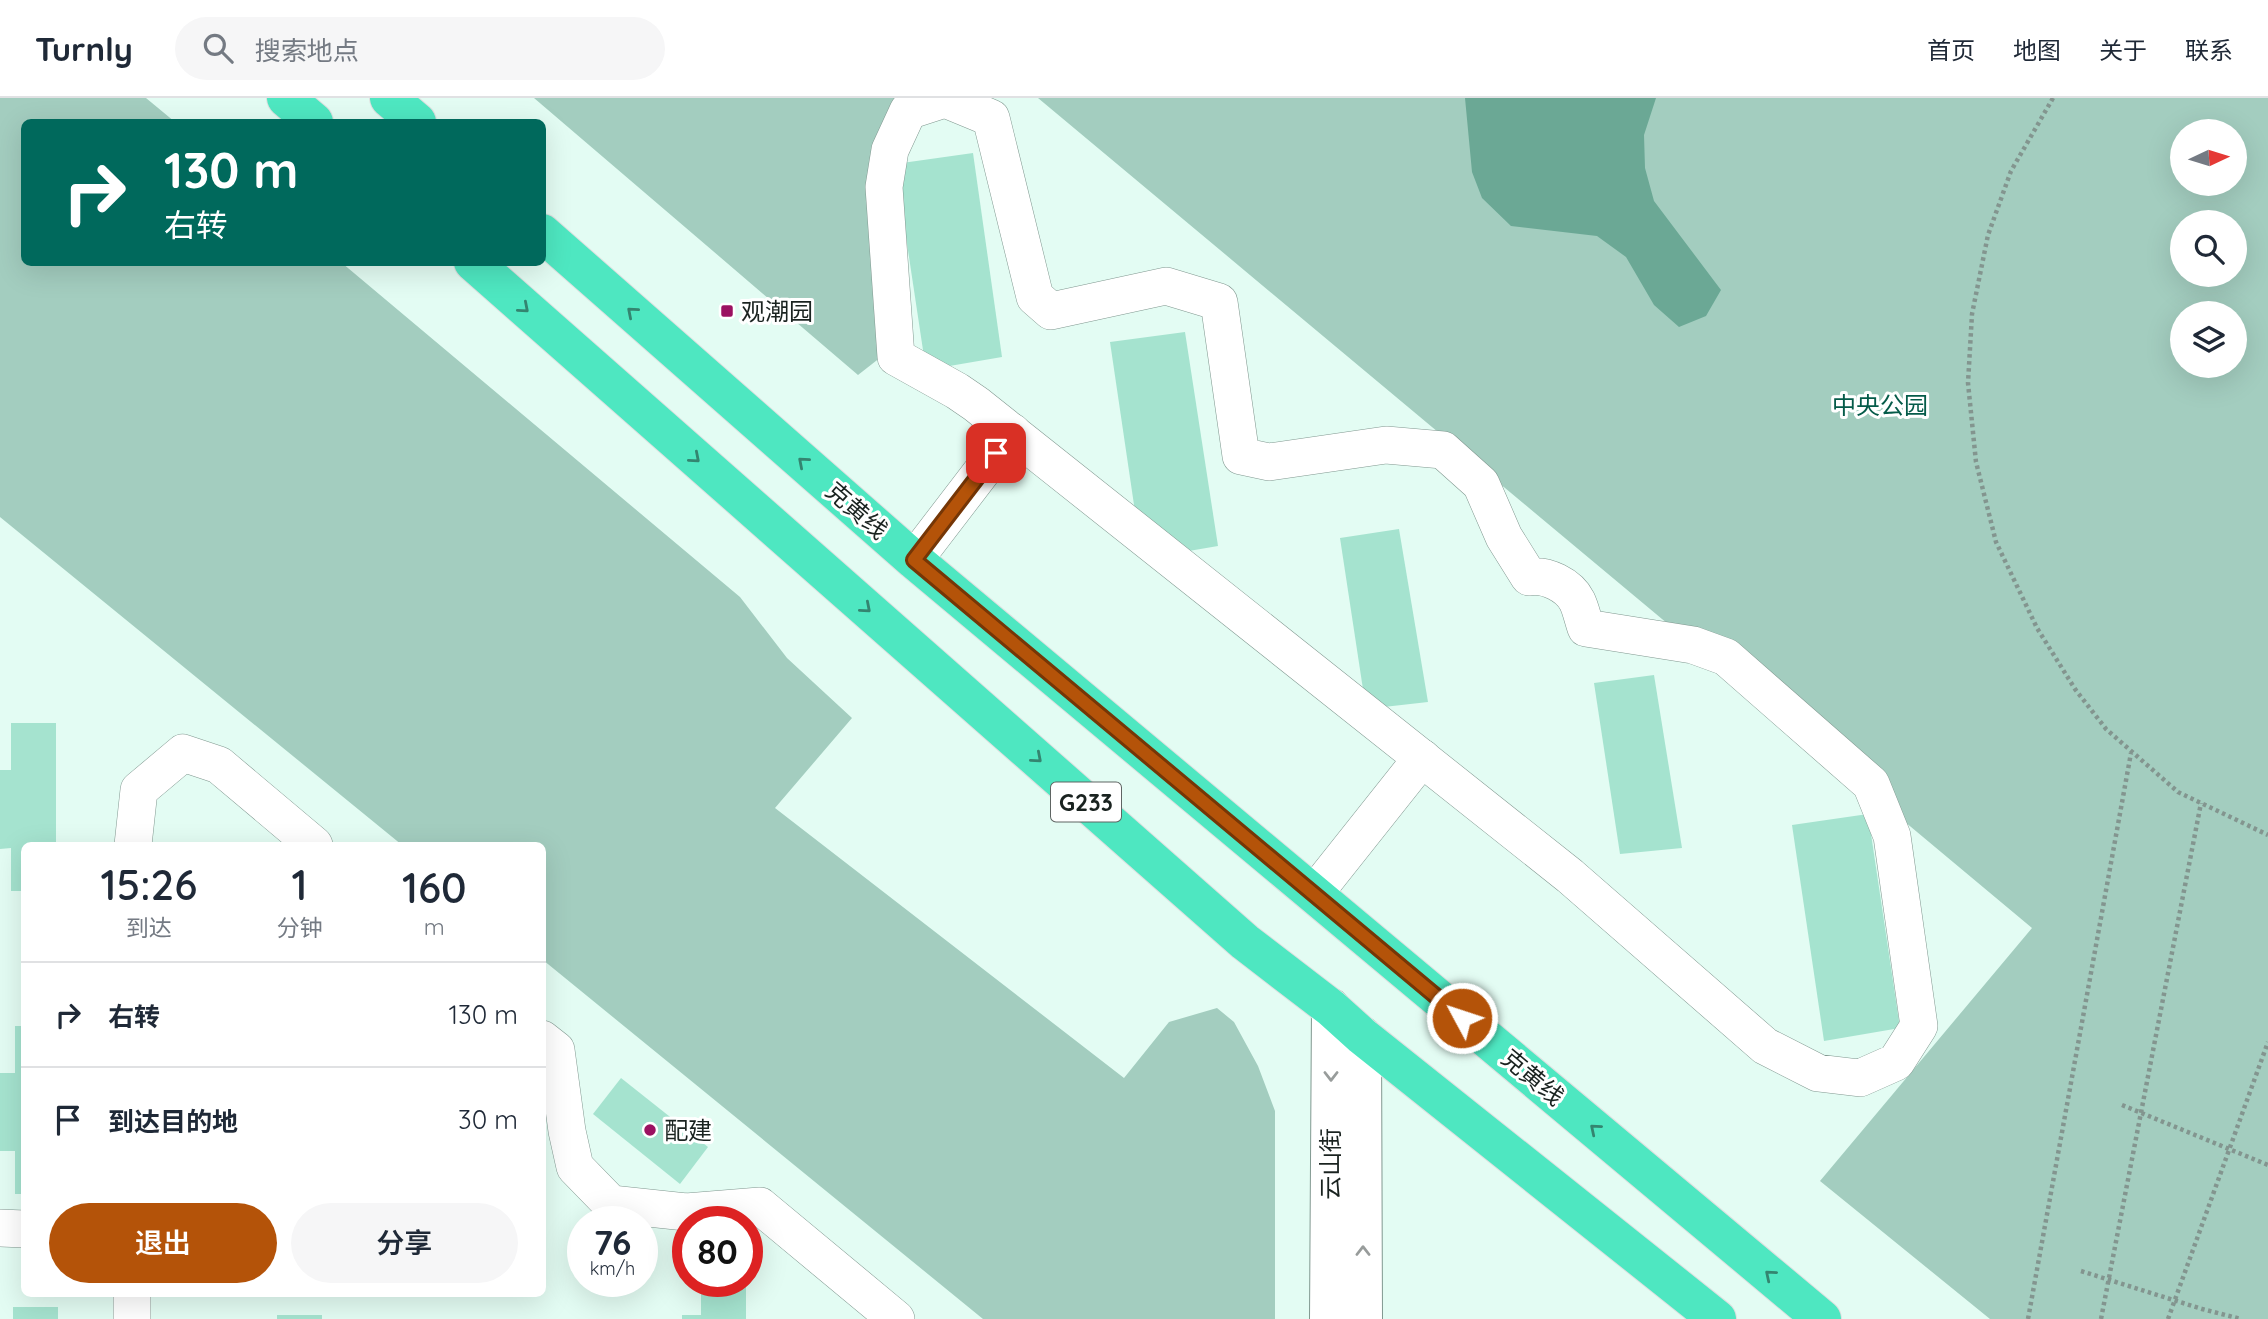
<!DOCTYPE html>
<html lang="zh">
<head>
<meta charset="utf-8">
<style>
  body { margin:0; font-family:Quicksand,"Noto Sans SC",sans-serif; background:#f6f6f7; color:#1f2937; height:100vh; display:flex; flex-direction:column; font-size:26px; white-space:nowrap }
  * { box-sizing:border-box; margin:0 }
  p { font-size:23px; color:#747a83 }
  .icon { flex:none; width:38px; height:38px; fill:none; stroke:currentColor; stroke-width:2; stroke-linecap:round; stroke-linejoin:round }
  .map { position:relative; flex:1; overflow:hidden }
  .details { position:absolute; left:21px; top:744px; width:525px; height:455px; display:flex; flex-direction:column; background:#fff; border-radius:10px; box-shadow:0 7px 28px #0002 }
  .details>* { flex:none }
  .hud { position:absolute; left:21px; top:21px; width:525px; height:147px; border-radius:10px; box-shadow:0 7px 28px #0002; background:#00695c; color:#fff; overflow:hidden }
  .needle { width:46px; rotate:86deg }
  .tools { position:absolute; left:2170px; top:21px; display:grid; gap:14px }
  .tools a { display:grid; place-items:center; width:77px; height:77px; border-radius:50%; background:#fff; box-shadow:0 7px 28px #0002; font-size:35px }
  .speed { position:absolute; left:567px; top:1108px; display:flex; gap:14px; font-size:35px; font-weight:700; text-align:center }
  .speed>* { display:grid; place-content:center; width:91px; height:91px; border-radius:50%; background:#fff; box-shadow:0 7px 28px #0002; line-height:1 }
  .speed small { font-size:18px; font-weight:400 }
  .speed .limit { border:10px solid #d22; background:#fff; color:#111 }
  .pin { position:absolute; display:grid; place-items:center; width:60px; height:60px; color:#fff; margin:-30px; border-radius:14px; box-shadow:0 4px 10px #0006 }
  .me { position:absolute; width:77px; margin:-38px; rotate:310deg; stroke-linejoin:round; filter:drop-shadow(0 0 5px #0008) }
  .turn { display:flex; align-items:center; gap:24px; height:147px; padding:0 28px; font-size:32px }
  .turn .icon { width:91px; height:91px; stroke-width:2.5 }
  .turn b { display:block; font-size:49px; line-height:60px }
  .eta { display:flex; justify-content:space-evenly; align-items:center; height:119px; text-align:center }
  .eta b { font-size:42px; font-weight:600; line-height:49px }
  .action { display:flex; gap:14px; margin-top:auto; padding:14px 28px }
  .action a { flex:1; height:80px; border-radius:42px; background:#b45309; color:#fff; font-size:28px; font-weight:600; line-height:80px; text-align:center }
  .action a+a { background:#f6f6f7; color:#1f2937 }
  ul { padding:0; list-style:none }
  li { display:flex; align-items:center; gap:21px; height:105px; padding:0 28px; border-top:2px solid #e0e1e3 }
  li div { flex:1 }
  li b { display:block; font-size:26px }
  li em { font-style:normal }
  header { display:flex; align-items:center; gap:42px; box-sizing:border-box; height:98px; padding:0 35px; background:#fff; border-bottom:2px solid #e0e1e3 }
  header strong { font-size:33px }
  nav { display:flex; gap:38px; margin-inline-start:auto; font-size:24px }
  .search { width:490px; height:63px; background:#f6f6f7; display:flex; align-items:center; gap:18px; box-sizing:border-box; padding:0 24px; border-radius:38px; color:#747a83; font-size:26px }
  .map>svg:first-child { display:block }
  .green { fill:#a3cdbf; fill-rule:evenodd }
  .water { fill:#6ba895 }
  .building { fill:#a5e3cf }
  .lines { fill:none; stroke-linecap:round; stroke-linejoin:round }
  .street-casing { stroke:#819890; stroke-width:38 }
  .secondary-casing { stroke:#819890; stroke-width:40 }
  .highway-casing { stroke:#dfe0e0; stroke-width:40 }
  .path { stroke:#83958f; stroke-width:4.5; stroke-dasharray:3.5 3.5; stroke-linecap:butt }
  .street { stroke:#fff; stroke-width:37 }
  .secondary { stroke:#fff; stroke-width:38 }
  .highway { stroke:#4ee7c1; stroke-width:38 }
  .oneway { stroke:#348570 }
  .oneway2 { stroke:#989c9b }
  .route-casing { stroke:#753606; stroke-width:18 }
  .route { stroke:#b45309; stroke-width:12 }
  .poi-dot { fill:#9b1161; stroke:#fff; stroke-width:2.5 }
  .labels { text-anchor:middle; dominant-baseline:central; stroke-width:6; stroke-linejoin:round; paint-order:stroke }
  .shield { fill:#fff; stroke:#5f6563; stroke-width:2 }
  .shield-label { font-size:23px; font-weight:bold; fill:#1a2320 }
  .poi-label { font-size:24px; fill:#1a2320; stroke:#fff; text-anchor:start }
  .park-label { font-size:24px; fill:#055b49; stroke:#fff }
  .street-label { font-size:24px; fill:#1a2320; stroke:#fff }
</style>
</head>
<body>
<header>
<strong>Turnly</strong>
<div class="search"><svg class="icon" aria-label="search" viewBox="0 0 24 24"><circle cx="10" cy="10" r="6"/><path d="M15 15l6 6"/></svg>搜索地点</div>
<nav><a>首页</a><a>地图</a><a>关于</a><a>联系</a></nav>
</header>
<div class="map">
<svg width="2268" height="1221" viewBox="0 0 2268 1221">
  <rect width="100%" height="100%" fill="#e3fcf3"/>
  <g class="green">
    <polygon points="0,0 146,0 175,24 24,24 24,164 342,165 740,499 787,560 852,620 775,710 1124,980 1169,924 1217,910 1234,924 1258,968 1275,1013 1275,1221 983,1221 543,862 542,747 402,747 0,419"/>
    <polygon points="534,0 953,0 874,47 881,259 858,277"/>
    <path d="M 1038,0 L 2268,0 L 2268,1221 L 1990,1221 L 1820,1083 L 2032,830 ZM 2182,33 L 2235,33 L 2235,86 L 2182,86 ZM 2182,124 L 2235,124 L 2235,177 L 2182,177 ZM 2182,215 L 2235,215 L 2235,268 L 2182,268 Z"/>
  </g>
  <polygon class="water" points="1465,0 1656,0 1644,37 1645,70 1654,103 1721,192 1706,218 1679,229 1654,207 1626,159 1597,138 1511,128 1482,100 1472,74"/>
  <g class="building">
    <polygon points="973,55 1002,259 926,272 895,66"/>
    <polygon points="1185,234 1218,448 1142,461 1110,244"/>
    <polygon points="1399,431 1428,604 1366,611 1340,440"/>
    <polygon points="1654,577 1682,750 1620,756 1594,585"/>
    <polygon points="11,625 56,625 56,747 24,747 24,793 11,793 11,750 0,751 0,672 11,672"/>
    <polygon points="1868,716 1900,930 1824,943 1792,727"/>
    <polygon points="15,928 24,928 24,1096 15,1096 15,1053 0,1053 0,975 15,975"/>
    <polygon points="621,980 708,1049 680,1086 593,1016"/>
    <polygon points="701,1183 746,1183 746,1221 682,1221 682,1217 701,1217"/>
    <rect x="13" y="1209" width="45" height="12"/>
    <rect x="277" y="1217" width="45" height="4"/>
  </g>
  <g class="lines">
    <g class="street-casing">
      <g id="street">
        <path d="M 945,1 L 991,20 L 1035,199 L 1051,213 L 1166,188 L 1219,204 L 1241,358 L 1269,364 L 1386,347 L 1443,352 L 1481,386 L 1504,439 L 1529,479 C 1546,476 1569,487 1577,503 C 1581,511 1583,522 1586,530 L 1693,547 L 1726,559 L 1871,686 L 1892,738 L 1919,928 L 1896,964 L 1860,980 L 1818,975 L 1765,948 L 1570,778 L 976,306 L 957,293 L 896,259 L 884,89 L 890,52 L 908,13 Z"/>
        <polyline points="914,462 1012,334"/>
        <polyline points="133,747 139,692 183,655 219,667 314,747"/>
        <polyline points="1314,796 1422,660"/>
        <polyline points="542,941 556,952 567,1033 575,1069 611,1106 686,1114 760,1108 896,1221"/>
        <polyline points="0,1130 24,1131"/>
        <polyline points="132,1195 132,1221"/>
      </g>
    </g>
    <g class="secondary-casing">
      <g id="secondary">
        <polyline points="1362,938 1363,1221"/>
        <polyline points="1329,1221 1331,910"/>
      </g>
    </g>
    <g class="highway-casing">
      <g id="highway">
        <polyline points="286,0 314,24"/>
        <polyline points="389,0 417,24"/>
        <polyline points="542,135 914,462 1822,1221"/>
        <polyline points="473,164 1245,844 1331,910 1362,938 1717,1221"/>
      </g>
    </g>
    <g class="path">
      <polyline points="2053,0 2011,73 1988,137 1972,216 1968,285 1976,364 1996,444 2037,530 2075,591 2106,631 2178,694 2268,737"/>
      <polyline points="2122,1007 2268,1067"/>
      <polyline points="2081,1173 2202,1211 2241,1221"/>
      <polyline points="2028,1221 2131,655"/>
      <polyline points="2101,1221 2201,705"/>
      <polyline points="2168,1221 2268,944"/>
    </g>
    <use href="#street" class="street"/>
    <use href="#secondary" class="secondary"/>
    <use href="#highway" class="highway"/>
  </g>
  <defs><path id="oneway-chevron" d="M-2-3.5L2.5 0L-2 3.5" fill="none" stroke-width="1.6" stroke-linecap="round" stroke-linejoin="round" transform="scale(1.75)"/></defs>
  <g class="oneway">
    <use href="#oneway-chevron" transform="translate(524 210) rotate(41)"/>
    <use href="#oneway-chevron" transform="translate(632 214) rotate(-139)"/>
    <use href="#oneway-chevron" transform="translate(695 360) rotate(41)"/>
    <use href="#oneway-chevron" transform="translate(803 364) rotate(-139)"/>
    <use href="#oneway-chevron" transform="translate(866 510) rotate(41)"/>
    <use href="#oneway-chevron" transform="translate(1037 660) rotate(41)"/>
    <use href="#oneway-chevron" transform="translate(1595 1031) rotate(-140)"/>
    <use href="#oneway-chevron" transform="translate(1770 1177) rotate(-140)"/>
  </g>
  <g class="oneway2">
    <use href="#oneway-chevron" transform="translate(1331 978) rotate(90)"/>
    <use href="#oneway-chevron" transform="translate(1363 1153) rotate(-90)"/>
  </g>
  <g class="lines">
    <g class="route-casing">
      <polyline id="route" points="996,355 914,462 1462,920"/>
    </g>
    <use href="#route" class="route"/>
  </g>
  <g class="poi-dot">
    <rect x="720" y="206" width="14" height="14" rx="3.5"/>
    <circle cx="650" cy="1032" r="7"/>
  </g>
  <g class="labels">
    <rect class="shield" x="1051" y="684.5" width="70" height="39" rx="5"/>
    <g class="shield-label">
      <text x="1086" y="704">G233</text>
    </g>
    <g class="poi-label">
      <text x="741" y="213">观潮园</text>
      <text x="664" y="1032">配建</text>
    </g>
    <g class="park-label">
      <text x="1880" y="307">中央公园</text>
    </g>
    <g class="street-label">
      <text transform="translate(857 412) rotate(41)">克黄线</text>
      <text transform="translate(1533 979) rotate(40)">克黄线</text>
      <text transform="translate(1330 1066) rotate(-90)">云山街</text>
    </g>
  </g>
</svg>
<div class="tools">
<a><svg class="needle" viewBox="-14 -14 28 28"><path d="M0-13l5 13h-10z" fill="#e53935"/><path d="M0 13l5-13h-10z" fill="#747a83"/></svg></a>
<a><svg class="icon" aria-label="search" viewBox="0 0 24 24"><circle cx="10" cy="10" r="6"/><path d="M15 15l6 6"/></svg></a>
<a><svg class="icon" aria-label="layers" viewBox="0 0 24 24"><path d="M12 4l9 5-9 5-9-5zM3 14l9 5 9-5"/></svg></a>
</div>
<div class="speed"><div>76<small>km/h</small></div><div class="limit">80</div></div>
<div class="pin" style="left:996px;top:355px;background:#d93025"><svg class="icon" aria-label="arrive" viewBox="0 0 24 24"><path d="M6 21V4h12l-3 4 3 4H6"/></svg></div>
<svg class="me" style="left:1462px;top:920px" viewBox="-20 -20 40 40"><circle r="17" fill="#b45309" stroke="#fff" stroke-width="3"/><path d="M0-11L8 9 0 5-8 9z" fill="#fff"/></svg>
<div class="hud">
<div class="turn"><svg class="icon" aria-label="right" viewBox="0 0 24 24"><path d="M7 20v-9h11M14 6l5 5-5 5"/></svg><div><b>130 m</b>右转</div></div>
</div>
<section class="details">
<div class="eta">
<div><b>15:26</b><p>到达</p></div>
<div><b>1</b><p>分钟</p></div>
<div><b>160</b><p>m</p></div>
</div>
<ul>
<li><svg class="icon" aria-label="right" viewBox="0 0 24 24"><path d="M7 20v-9h11M14 6l5 5-5 5"/></svg><div><b>右转</b></div><em>130 m</em></li>
<li><svg class="icon" aria-label="arrive" viewBox="0 0 24 24"><path d="M6 21V4h12l-3 4 3 4H6"/></svg><div><b>到达目的地</b></div><em>30 m</em></li>
</ul>
<div class="action"><a>退出</a><a>分享</a></div>
</section>
</div>
</body>
</html>
